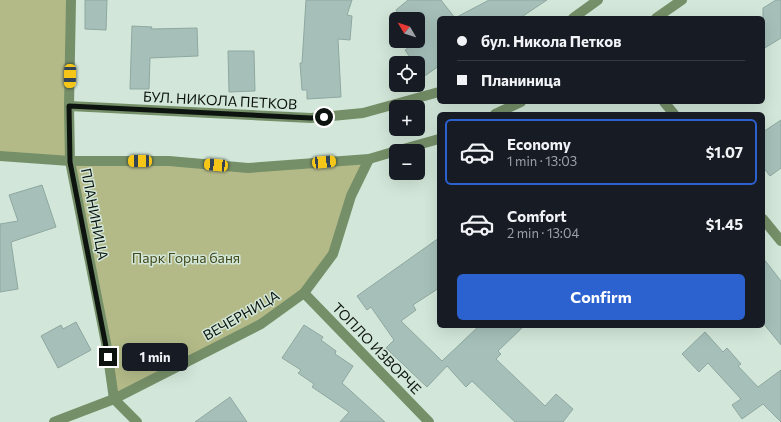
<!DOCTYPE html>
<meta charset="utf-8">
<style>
:root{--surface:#171b24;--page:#242831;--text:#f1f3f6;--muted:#9ea1a6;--line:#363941;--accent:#2c62d0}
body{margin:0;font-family:Commissioner,sans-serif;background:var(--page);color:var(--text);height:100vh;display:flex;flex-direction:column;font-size:15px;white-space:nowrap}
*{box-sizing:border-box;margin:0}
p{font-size:13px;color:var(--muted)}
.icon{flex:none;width:22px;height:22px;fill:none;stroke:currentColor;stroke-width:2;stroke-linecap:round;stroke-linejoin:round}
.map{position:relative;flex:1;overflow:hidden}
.sheet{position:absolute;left:437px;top:112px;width:328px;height:216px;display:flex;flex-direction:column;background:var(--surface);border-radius:6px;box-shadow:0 4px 16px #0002}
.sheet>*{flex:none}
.top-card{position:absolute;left:437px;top:16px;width:328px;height:88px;border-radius:6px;box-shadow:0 4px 16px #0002;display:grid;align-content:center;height:88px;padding:0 20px;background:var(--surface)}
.needle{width:26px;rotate:309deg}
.tools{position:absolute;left:389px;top:12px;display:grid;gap:8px}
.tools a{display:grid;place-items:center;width:36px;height:36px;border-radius:6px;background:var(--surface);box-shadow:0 4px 16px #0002;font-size:20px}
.end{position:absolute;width:18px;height:18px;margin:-9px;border:5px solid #0d140f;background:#fff;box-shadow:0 0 0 2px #fff}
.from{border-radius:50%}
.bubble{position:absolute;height:28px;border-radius:6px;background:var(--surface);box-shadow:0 4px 16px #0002;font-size:13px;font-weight:700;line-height:28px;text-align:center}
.car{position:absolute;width:12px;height:24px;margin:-12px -6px;border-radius:5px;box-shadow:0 0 3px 1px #0007;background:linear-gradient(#f5c518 24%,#345 0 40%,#f5c518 0 76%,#345 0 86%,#f5c518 0)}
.top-card b{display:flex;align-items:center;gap:14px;height:38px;font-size:15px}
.top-card b+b{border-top:1px solid var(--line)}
.top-card i{width:10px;height:10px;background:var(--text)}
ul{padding:7px 0 0;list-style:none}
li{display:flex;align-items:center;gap:12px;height:66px;margin:0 8px 6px;padding:0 12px;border:2px solid transparent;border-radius:6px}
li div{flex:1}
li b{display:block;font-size:15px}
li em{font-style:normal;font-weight:700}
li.on{border-color:var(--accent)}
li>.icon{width:36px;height:36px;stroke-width:1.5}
.cta{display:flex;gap:8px;margin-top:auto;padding:8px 20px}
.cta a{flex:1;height:46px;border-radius:6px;background:var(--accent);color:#fff;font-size:16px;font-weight:700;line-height:46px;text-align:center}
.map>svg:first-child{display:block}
.green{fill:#b3ba88}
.building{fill:#a6c0b9;stroke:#8ea7a1}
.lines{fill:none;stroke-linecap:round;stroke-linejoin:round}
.minor{stroke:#758f68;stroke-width:10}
.route{stroke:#0d140f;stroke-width:5}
.labels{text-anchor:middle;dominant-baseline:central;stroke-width:3;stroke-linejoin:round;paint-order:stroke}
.street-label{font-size:14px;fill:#0d140f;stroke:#d2e7d9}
.park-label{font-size:14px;fill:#43481a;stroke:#d2e7d9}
</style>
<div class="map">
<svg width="781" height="422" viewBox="0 0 781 422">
<rect width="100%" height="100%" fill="#d2e7d9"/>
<!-- green -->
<polygon class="green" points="0,0 71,0 71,161 248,168 369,159 333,254 304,293 261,324 114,399 70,162 0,156"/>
<!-- building -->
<g class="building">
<polygon points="85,0 107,0 106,30 85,29"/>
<polygon points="306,0 352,0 347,15 352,16 350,40 338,39 341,97 307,99 307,90 302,90 300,63 302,63"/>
<polygon points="408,0 441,0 455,18 489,0 547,0 520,18 439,18 439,66 423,77 418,69 418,63 414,63 405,50 415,43 414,41 418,41 418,19 400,19 396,10"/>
<polygon points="776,0 781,0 781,38 763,49 763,8"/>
<polygon points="132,26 152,27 151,29 197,28 198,56 150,58 149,89 130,89"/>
<polygon points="228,51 254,51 255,91 229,92"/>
<polygon points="781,120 781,168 770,176 763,167 763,132"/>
<polygon points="42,185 56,227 11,242 18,289 0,292 0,224 18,221 9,195"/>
<polygon points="439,238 439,288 413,305 416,310 401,321 442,361 479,326 524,326 498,351 501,354 496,359 545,406 556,394 573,409 563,422 515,422 472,381 466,387 447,366 427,387 386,348 394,340 371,307 367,310 357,296"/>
<polygon points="763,258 781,281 781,345 763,323"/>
<polygon points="76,322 91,350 58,368 41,336 61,325 63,329"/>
<polygon points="304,325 323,337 321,340 336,351 335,354 353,366 342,383 385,422 340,422 349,412 312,387 314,384 298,373 301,370 282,358"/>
<polygon points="705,332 723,352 727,348 741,364 738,366 758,387 781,370 781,422 763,404 742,419 732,405 741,399 708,363 699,372 682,354"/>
<polygon points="230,397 247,422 195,422"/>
</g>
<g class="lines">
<!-- minor -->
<g class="minor">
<polyline points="71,0 69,106 70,161 106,343 114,399 137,422"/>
<polyline points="573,18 598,0"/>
<polyline points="656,18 682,0"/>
<polyline points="664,102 674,114"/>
<polyline points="69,106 311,118 363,113 439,92"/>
<polyline points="495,114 521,102"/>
<polyline points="396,151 439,139"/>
<polyline points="0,156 70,161 169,161 248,168 369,159 396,151"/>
<polyline points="763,219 781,241"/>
<polyline points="304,293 429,422"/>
<polyline points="54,422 114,399 261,324 304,293 333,254 351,196 369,159"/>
</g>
</g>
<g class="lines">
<!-- route -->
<polyline class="route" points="108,357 70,162 69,106 311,118 324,117"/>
</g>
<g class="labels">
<!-- street labels -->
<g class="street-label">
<text transform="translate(220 100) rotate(3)">БУЛ. НИКОЛА ПЕТКОВ</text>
<text transform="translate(95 214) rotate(79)">ПЛАНИНИЦА</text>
<text transform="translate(241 315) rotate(-30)">ВЕЧЕРНИЦА</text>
<text transform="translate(377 348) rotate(46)">ТОПЛО ИЗВОРЧЕ</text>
</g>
<!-- park labels -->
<g class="park-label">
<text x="186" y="257">Парк Горна баня</text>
</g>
</g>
</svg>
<div class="tools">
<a><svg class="needle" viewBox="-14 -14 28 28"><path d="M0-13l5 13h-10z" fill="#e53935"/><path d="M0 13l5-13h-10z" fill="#9ea1a6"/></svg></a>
<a><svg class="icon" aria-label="locate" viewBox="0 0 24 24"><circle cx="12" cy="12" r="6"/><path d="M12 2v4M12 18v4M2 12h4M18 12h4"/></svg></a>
<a>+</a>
<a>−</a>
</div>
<i class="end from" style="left:324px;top:117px"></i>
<i class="end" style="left:108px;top:357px"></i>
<div class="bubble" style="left:122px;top:343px;width:66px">1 min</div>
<i class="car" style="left:70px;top:76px;rotate:181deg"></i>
<i class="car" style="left:140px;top:161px;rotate:270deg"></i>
<i class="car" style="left:324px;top:162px;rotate:85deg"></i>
<i class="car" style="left:216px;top:165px;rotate:275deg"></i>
<div class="top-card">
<b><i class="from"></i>бул. Никола Петков</b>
<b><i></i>Планиница</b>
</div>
<section class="sheet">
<ul>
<li class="on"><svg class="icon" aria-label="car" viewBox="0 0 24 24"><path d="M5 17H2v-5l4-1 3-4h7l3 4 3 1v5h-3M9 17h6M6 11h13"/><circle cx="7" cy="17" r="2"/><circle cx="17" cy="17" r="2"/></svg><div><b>Economy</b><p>1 min · 13:03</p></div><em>$1.07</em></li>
<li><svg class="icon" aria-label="car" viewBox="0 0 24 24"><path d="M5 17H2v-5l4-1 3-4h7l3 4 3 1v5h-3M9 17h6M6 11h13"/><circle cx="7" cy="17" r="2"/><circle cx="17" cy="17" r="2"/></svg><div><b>Comfort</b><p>2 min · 13:04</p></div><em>$1.45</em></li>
</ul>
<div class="cta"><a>Confirm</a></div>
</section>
</div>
